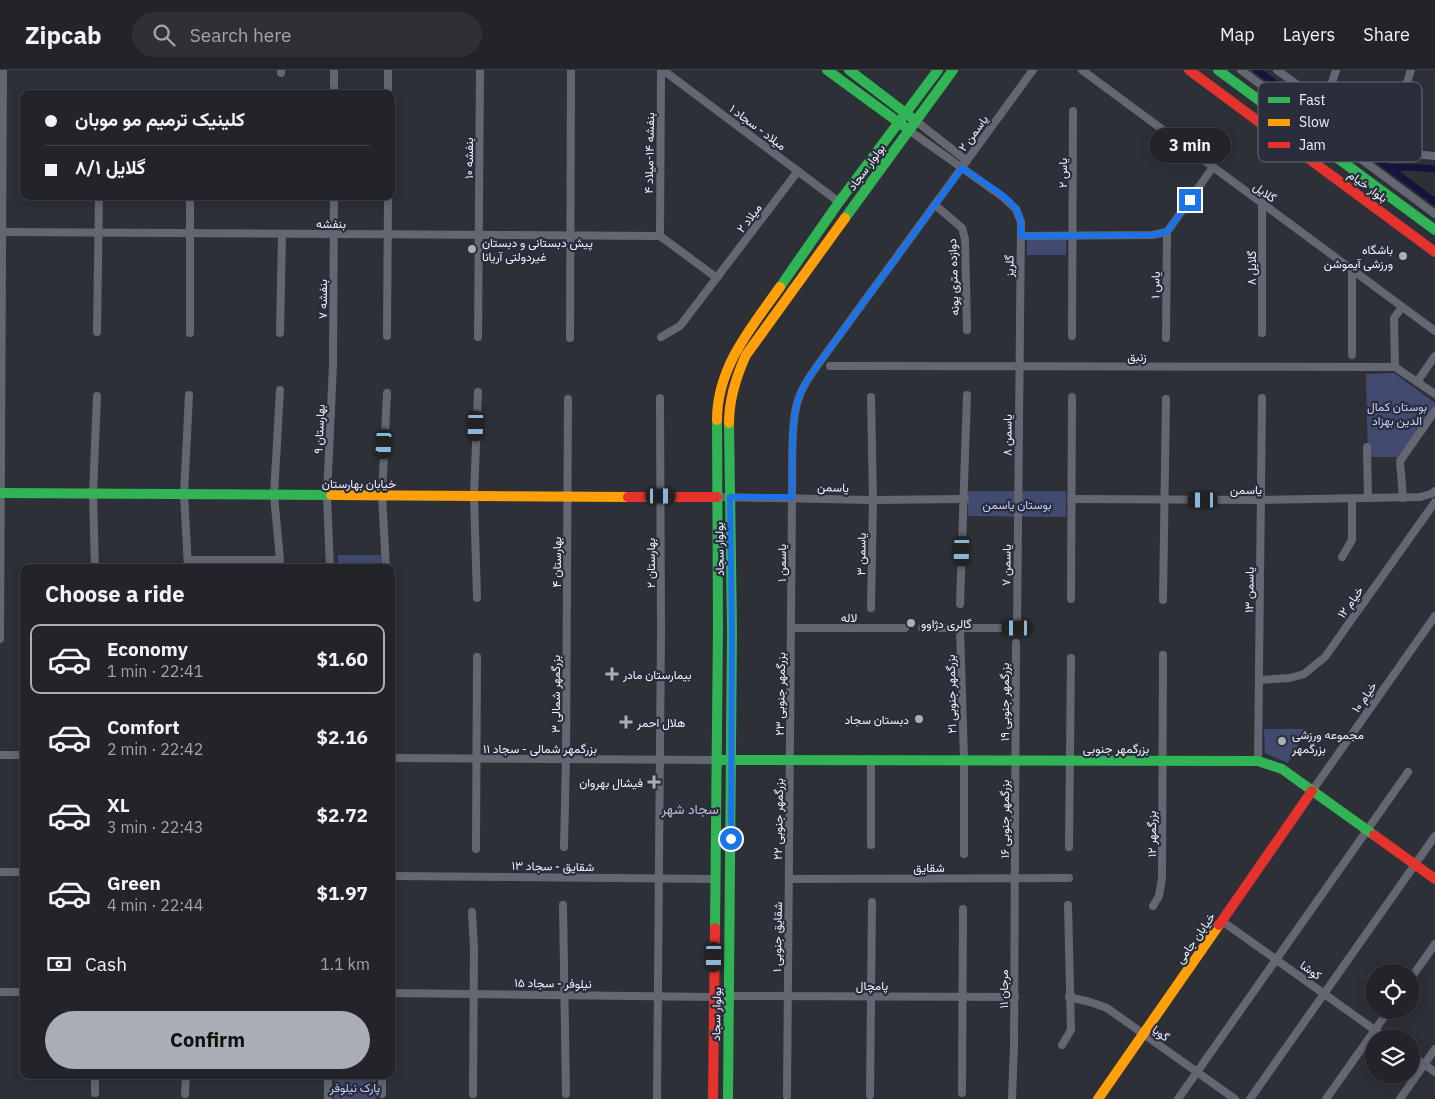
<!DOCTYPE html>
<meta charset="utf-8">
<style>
:root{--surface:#22242a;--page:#2e3036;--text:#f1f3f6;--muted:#a2a4a8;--line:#3f4147;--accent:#abadb7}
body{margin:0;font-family:"IBM Plex Sans",Vazirmatn,sans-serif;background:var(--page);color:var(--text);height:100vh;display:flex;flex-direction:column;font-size:19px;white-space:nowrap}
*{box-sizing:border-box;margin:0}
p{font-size:16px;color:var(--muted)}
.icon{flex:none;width:28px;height:28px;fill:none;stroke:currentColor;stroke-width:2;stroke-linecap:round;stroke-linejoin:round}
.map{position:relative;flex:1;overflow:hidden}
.panel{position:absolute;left:20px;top:494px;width:375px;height:515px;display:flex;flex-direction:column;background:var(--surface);border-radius:10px;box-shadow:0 2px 12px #0003,0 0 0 1px var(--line)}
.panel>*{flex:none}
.top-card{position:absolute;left:20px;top:20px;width:375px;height:110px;border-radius:10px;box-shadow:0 2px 12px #0003,0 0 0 1px var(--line);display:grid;align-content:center;height:110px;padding:0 25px;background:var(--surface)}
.tools{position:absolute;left:1365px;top:894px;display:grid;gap:10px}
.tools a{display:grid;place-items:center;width:55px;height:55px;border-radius:50%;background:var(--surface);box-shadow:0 2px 12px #0003,0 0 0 1px var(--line);font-size:25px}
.end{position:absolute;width:22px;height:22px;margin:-11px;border:6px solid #1a73e8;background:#fff;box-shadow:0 0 0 2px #fff}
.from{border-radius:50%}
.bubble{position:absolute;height:35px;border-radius:18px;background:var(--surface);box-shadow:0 2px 12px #0003,0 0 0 1px var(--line);font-size:16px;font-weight:800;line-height:35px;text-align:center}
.car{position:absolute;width:15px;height:30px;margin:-15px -8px;border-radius:6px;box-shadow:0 0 4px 1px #0007;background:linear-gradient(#222 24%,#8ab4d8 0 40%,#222 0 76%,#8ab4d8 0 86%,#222 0)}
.top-card b{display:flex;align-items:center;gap:18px;height:48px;font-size:19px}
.top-card b+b{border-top:1px solid var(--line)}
.top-card i{width:12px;height:12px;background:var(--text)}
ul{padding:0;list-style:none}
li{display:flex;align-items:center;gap:15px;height:70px;margin:0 10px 8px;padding:0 15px;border:2px solid transparent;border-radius:10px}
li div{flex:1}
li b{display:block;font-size:19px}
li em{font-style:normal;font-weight:800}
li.on{border-color:var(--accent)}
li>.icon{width:45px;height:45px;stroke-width:1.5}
h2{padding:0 25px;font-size:22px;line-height:60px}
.pay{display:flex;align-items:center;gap:12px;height:55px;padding:0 25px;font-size:19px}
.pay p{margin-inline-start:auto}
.primary-button{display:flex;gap:10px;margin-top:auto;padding:10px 25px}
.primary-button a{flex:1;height:58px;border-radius:30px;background:var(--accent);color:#111;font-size:20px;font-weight:800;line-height:58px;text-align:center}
header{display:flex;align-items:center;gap:30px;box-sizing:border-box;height:70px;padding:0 25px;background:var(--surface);border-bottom:1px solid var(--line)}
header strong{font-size:24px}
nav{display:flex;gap:28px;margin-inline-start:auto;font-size:18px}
.search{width:350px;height:45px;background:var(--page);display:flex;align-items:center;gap:12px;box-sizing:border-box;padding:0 18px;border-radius:28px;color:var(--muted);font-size:19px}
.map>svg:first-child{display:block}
.green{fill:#434a70}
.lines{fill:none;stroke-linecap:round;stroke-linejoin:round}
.canal{stroke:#121439;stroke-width:7}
.street{stroke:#646672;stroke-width:8}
.fast{stroke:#30b455;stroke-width:10}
.slow{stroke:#ff9f0a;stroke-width:10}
.jam{stroke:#e5322d;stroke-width:10}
.route{stroke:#1a73e8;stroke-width:6}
.poi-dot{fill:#abadb7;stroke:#2a2d3c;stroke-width:2}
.labels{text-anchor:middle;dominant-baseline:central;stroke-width:4.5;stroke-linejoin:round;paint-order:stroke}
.street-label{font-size:12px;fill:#eff1fb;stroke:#2a2d3c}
.poi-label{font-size:12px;fill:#eff1fb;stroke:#2a2d3c;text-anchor:start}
.park-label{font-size:12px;fill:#c5cffd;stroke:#2a2d3c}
.neighbourhood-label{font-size:14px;fill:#b8bdd0;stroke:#2a2d3c}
.key{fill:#2a2d3c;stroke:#656875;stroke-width:1}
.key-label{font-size:14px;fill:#eff1fb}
</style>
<header>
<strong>Zipcab</strong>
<div class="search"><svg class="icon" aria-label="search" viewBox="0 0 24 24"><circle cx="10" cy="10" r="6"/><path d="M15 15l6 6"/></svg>Search here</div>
<nav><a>Map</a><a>Layers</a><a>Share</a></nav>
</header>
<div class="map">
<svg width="1435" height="1029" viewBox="0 0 1435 1029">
<rect width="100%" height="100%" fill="#2e3038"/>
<!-- green -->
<g class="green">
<rect x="1027" y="166" width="39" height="19"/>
<polygon points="1394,303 1435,333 1435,343 1401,387 1368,387 1366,304"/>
<polygon points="968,421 1066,421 1066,447 968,446"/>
<rect x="338" y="485" width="43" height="12"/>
<polygon points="1264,659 1307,659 1288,693 1265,683"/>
<polygon points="335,1005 376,1005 376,1029 334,1029"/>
</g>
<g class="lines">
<!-- canal -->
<g class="canal">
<polyline points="1257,0 1435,132"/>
<polyline points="1389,98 1409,97 1435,99"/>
</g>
<!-- street -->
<g class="street">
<polyline points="663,0 839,132"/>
<polyline points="1082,0 1435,261"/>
<polyline points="1241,0 1435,144"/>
<polyline points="1277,0 1325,35 1393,57"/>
<polyline points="1411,0 1389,69 1393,82 1435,86"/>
<polyline points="281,3 281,0"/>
<polyline points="334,24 334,0"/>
<polyline points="388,24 388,0"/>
<polyline points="1325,35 1336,0"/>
<polyline points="916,51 967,91"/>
<polyline points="910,61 1003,127 1016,139 1021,152 1017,558 922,558"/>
<polyline points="1262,133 1262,263"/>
<polyline points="935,135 962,158 965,169 967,260"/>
<polyline points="2,162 660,166"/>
<polyline points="1167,162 1213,97"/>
<polyline points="660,166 661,0"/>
<polyline points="660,166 717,208"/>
<polyline points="1021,166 1152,165 1167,162"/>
<polyline points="97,262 99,126"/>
<polyline points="190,263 190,126"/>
<polyline points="280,263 282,164"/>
<polyline points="387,266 388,126"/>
<polyline points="1072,266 1073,41"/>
<polyline points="478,267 480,0"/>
<polyline points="661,267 680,256 798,101"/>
<polyline points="570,268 571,0"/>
<polyline points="1166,268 1167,162"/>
<polyline points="1352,285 1352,199"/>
<polyline points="830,296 1395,297 1435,324"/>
<polyline points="1395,297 1394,248 1402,237"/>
<polyline points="1417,312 1435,286"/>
<polyline points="871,327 873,430 871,538"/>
<polyline points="1367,377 1368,428"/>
<polyline points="717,427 873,430 965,429"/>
<polyline points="1403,428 1400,391 1435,341"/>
<polyline points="1071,429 1261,430 1420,427 1431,424 1435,421"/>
<polyline points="1342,487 1352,470 1352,429"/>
<polyline points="188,490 280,490 274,425 280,320"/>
<polyline points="95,498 93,424 97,326"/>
<polyline points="188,498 184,424 189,325"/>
<polyline points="330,498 327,425 333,295 334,126"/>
<polyline points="386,498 382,425 387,323"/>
<polyline points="477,528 474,426 478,322"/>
<polyline points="1071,529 1072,327"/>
<polyline points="1163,530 1166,329"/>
<polyline points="960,534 967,325"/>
<polyline points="792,558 905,558"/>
<polyline points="960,558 964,690 964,784"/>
<polyline points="0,569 3,0"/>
<polyline points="1259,610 1290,608 1304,604 1325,587 1435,432"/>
<polyline points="0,685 24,685"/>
<polyline points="391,688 717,690"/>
<polyline points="1258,691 1262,328"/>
<polyline points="1312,721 1435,546"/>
<polyline points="871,775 871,689"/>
<polyline points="564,777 566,689 568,329"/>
<polyline points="1069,777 1071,588"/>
<polyline points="476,779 477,587"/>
<polyline points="0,802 24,802"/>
<polyline points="391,806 715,809"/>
<polyline points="789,809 1069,808"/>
<polyline points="563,835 566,1024"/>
<polyline points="1153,836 1159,826 1162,808 1163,585"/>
<polyline points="472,842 474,879 473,1024"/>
<polyline points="1222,851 1386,968"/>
<polyline points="1411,908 1435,874"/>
<polyline points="0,922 24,922"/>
<polyline points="391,923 714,927"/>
<polyline points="729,926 1015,927"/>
<polyline points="1069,927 1090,932 1107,938 1235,1029"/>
<polyline points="1062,975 1071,960 1068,835"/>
<polyline points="1411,985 1435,1002"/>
<polyline points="95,1023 95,1005"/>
<polyline points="962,1023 963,839"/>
<polyline points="185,1024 186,1005"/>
<polyline points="382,1024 382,1005"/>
<polyline points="870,1025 872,832"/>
<path d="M787,1026L792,427C793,400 790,354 798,330C802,317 809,307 817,296L1033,0"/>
<polyline points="328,1029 328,1005"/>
<polyline points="657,1029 661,560 660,328"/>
<polyline points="1012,1029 1014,975 1016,573"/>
<polyline points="1178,1029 1408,702"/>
<polyline points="1250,1029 1435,766"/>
<polyline points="1326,1029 1389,940"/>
<polyline points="1400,1029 1435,979"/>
</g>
<!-- fast -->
<g class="fast">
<polyline points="827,0 905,57"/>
<polyline points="849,0 912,48"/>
<polyline points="1218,0 1435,160"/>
<polyline points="845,148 953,0"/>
<polyline points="780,217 839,132 938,0"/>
<polyline points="0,423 331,425"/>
<polyline points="717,690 1258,691 1282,699 1374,765"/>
<polyline points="715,858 718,555 717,350"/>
<polyline points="728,1029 732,560 729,353"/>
</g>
<!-- slow -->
<g class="slow">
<path d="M717,350C717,297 751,258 780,217"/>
<path d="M729,353C729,329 736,307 746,285L845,148"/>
<polyline points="331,425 628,427"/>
<polyline points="1098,1029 1219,855"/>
</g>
<!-- jam -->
<g class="jam">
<polyline points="1189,0 1435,182"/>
<polyline points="628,427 717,427"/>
<polyline points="1374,765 1435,809"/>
<polyline points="1219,855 1312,721"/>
<polyline points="713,1029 715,858"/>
</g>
</g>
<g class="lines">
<!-- route -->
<path class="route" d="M731,769L732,560L730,427H792C793,400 790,354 798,330C802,317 809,307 817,296L962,98C976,108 1007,125 1016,139C1022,147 1021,157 1021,166L1152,165L1167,162L1190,130"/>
</g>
<!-- markers -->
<g class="poi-dot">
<circle cx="472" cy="179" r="5"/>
<circle cx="1403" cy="186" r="5"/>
<circle cx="911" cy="553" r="5"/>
<path d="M609.5 596.5h5v5h5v5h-5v5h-5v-5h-5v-5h5z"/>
<circle cx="919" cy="649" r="5"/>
<path d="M623.5 644.5h5v5h5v5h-5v5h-5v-5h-5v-5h5z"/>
<circle cx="1282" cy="671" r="5"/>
<path d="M651.5 704.5h5v5h5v5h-5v5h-5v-5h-5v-5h5z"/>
</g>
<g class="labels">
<!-- street labels -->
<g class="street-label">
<text transform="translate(758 57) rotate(37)">میلاد - سجاد ۱</text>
<text transform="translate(973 63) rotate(-54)">یاسمن ۲</text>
<text transform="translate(649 83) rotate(-89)">بنفشه ۱۴-میلاد ۴</text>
<text transform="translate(468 88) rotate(-90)">بنفشه ۱۰</text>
<text transform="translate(866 97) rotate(-54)">بولوار سجاد</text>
<text transform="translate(1062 103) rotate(-90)">یاس ۲</text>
<text transform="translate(1368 116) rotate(36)">بلوار خیام</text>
<text transform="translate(1265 122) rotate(36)">گلایل</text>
<text transform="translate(749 148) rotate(-53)">میلاد ۲</text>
<text x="331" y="153">بنفشه</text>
<text transform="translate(1009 196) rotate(-89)">گلریز</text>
<text transform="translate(1251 198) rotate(-90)">گلایل ۸</text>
<text transform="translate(953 207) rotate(-92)">دوازده متری پونه</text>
<text transform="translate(1155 215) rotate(-89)">یاس ۱</text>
<text transform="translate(322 229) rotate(-90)">بنفشه ۷</text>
<text x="1137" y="286">زنبق</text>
<text transform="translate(319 359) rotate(-87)">بهارستان ۹</text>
<text transform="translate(1007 365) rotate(-89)">یاسمن ۸</text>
<text x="359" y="413">خیابان بهارستان</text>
<text transform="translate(833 417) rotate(2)">یاسمن</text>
<text x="1246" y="419">یاسمن</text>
<text transform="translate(719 479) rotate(-91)">بولوار سجاد</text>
<text transform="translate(861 484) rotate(-89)">یاسمن ۳</text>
<text transform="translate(556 492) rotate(-90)">بهارستان ۴</text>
<text transform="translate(650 493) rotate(-90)">بهارستان ۲</text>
<text transform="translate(781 493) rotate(-90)">یاسمن ۱</text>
<text transform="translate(1006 495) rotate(-89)">یاسمن ۷</text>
<text transform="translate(1249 520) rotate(-89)">یاسمن ۱۳</text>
<text transform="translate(1350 532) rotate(-55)">خیام ۱۲</text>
<text x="849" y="547">لاله</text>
<text transform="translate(555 624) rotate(-90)">بزرگمهر شمالی ۳</text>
<text transform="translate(780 624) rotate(-89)">بزرگمهر جنوبی ۲۳</text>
<text transform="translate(951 624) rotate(-91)">بزرگمهر جنوبی ۲۱</text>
<text transform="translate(1364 627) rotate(-55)">خیام ۱۰</text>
<text transform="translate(1004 632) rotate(-90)">بزرگمهر جنوبی ۱۹</text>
<text x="540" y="678">بزرگمهر شمالی - سجاد ۱۱</text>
<text x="1116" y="678">بزرگمهر جنوبی</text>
<text transform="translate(778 749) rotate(-89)">بزرگمهر جنوبی ۲۲</text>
<text transform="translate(1004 749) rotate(-90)">بزرگمهر جنوبی ۱۶</text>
<text transform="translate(1151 764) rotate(-90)">بزرگمهر ۱۲</text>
<text transform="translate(553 796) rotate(1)">شقایق - سجاد ۱۳</text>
<text x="929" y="797">شقایق</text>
<text transform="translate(777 867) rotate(-89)">شقایق جنوبی ۱</text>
<text transform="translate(1195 868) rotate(-55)">خیابان جامی</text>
<text transform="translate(1311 900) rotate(35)">کوشا</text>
<text transform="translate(553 913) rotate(1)">نیلوفر - سجاد ۱۵</text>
<text x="872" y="915">پامچال</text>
<text transform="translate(1003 919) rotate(-90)">مرجان ۱۱</text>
<text transform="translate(716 944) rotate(-89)">بولوار سجاد</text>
<text transform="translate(1161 963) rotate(36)">گویا</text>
</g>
<!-- poi labels -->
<g class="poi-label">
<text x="482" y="172">پیش دبستانی و دبستان<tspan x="482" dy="14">غیردولتی آریانا</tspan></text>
<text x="1393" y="179" text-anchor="end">باشگاه<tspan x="1393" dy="14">ورزشی آیموشن</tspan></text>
<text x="921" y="553">گالری دژاوو</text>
<text x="623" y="604">بیمارستان مادر</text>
<text x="909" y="649" text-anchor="end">دبستان سجاد</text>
<text x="637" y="652">هلال احمر</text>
<text x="1292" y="664">مجموعه ورزشی<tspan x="1292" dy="14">بزرگمهر</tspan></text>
<text x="643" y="712" text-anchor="end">فیشال بهروان</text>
</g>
<!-- park labels -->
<g class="park-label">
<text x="1397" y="336">بوستان کمال<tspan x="1397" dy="14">الدین بهزاد</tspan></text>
<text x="1017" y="434">بوستان یاسمن</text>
<text x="355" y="1017">پارک نیلوفر</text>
</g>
<!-- neighbourhood labels -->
<g class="neighbourhood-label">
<text x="690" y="739">سجاد شهر</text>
</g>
</g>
<!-- legend -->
<rect x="1258" y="12" width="164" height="80" rx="8" class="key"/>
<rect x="1268" y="27" width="22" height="6" fill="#30b455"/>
<rect x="1268" y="49" width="22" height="7" fill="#ff9f0a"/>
<rect x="1268" y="72" width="22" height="6" fill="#e5322d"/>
<g class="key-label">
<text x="1299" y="35">Fast</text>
<text x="1299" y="57">Slow</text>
<text x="1299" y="80">Jam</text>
</g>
</svg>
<div class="tools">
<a><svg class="icon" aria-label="locate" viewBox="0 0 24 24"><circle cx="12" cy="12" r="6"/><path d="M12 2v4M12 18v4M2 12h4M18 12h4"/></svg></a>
<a><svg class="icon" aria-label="layers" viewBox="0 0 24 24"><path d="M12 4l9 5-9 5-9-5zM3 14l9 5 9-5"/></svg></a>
</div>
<i class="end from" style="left:731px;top:769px"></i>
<i class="end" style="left:1190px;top:130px"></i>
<div class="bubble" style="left:1149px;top:58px;width:82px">3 min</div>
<i class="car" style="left:476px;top:356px;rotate:182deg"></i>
<i class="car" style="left:384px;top:374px;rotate:183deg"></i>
<i class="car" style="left:661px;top:426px;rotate:90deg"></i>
<i class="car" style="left:1203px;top:430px;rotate:270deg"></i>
<i class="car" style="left:962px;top:481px;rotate:182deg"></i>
<i class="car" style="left:1017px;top:558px;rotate:270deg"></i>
<i class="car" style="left:714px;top:887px;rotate:181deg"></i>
<div class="top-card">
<b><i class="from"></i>کلینیک ترمیم مو موبان</b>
<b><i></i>گلایل ۸/۱</b>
</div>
<section class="panel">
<h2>Choose a ride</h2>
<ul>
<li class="on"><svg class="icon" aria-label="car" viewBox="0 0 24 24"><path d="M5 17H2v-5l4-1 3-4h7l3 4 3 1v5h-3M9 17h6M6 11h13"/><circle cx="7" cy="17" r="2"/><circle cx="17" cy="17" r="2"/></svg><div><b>Economy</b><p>1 min · 22:41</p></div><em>$1.60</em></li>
<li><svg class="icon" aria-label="car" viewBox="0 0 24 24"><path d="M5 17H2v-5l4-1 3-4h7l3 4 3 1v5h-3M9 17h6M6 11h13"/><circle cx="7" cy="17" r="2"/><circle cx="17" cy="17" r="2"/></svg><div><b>Comfort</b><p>2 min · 22:42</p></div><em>$2.16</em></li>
<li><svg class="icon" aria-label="car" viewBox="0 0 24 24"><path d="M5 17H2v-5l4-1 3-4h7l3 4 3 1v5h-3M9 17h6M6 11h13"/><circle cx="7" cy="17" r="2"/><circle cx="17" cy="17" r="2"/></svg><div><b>XL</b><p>3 min · 22:43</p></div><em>$2.72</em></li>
<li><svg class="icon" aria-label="car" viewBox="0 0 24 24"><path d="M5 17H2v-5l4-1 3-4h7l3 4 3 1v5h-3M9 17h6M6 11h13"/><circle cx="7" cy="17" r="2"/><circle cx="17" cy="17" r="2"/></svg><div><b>Green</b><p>4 min · 22:44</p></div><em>$1.97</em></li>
</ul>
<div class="pay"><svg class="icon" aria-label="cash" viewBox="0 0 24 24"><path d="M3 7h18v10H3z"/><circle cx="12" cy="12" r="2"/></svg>Cash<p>1.1 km</p></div>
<div class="primary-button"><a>Confirm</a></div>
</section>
</div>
